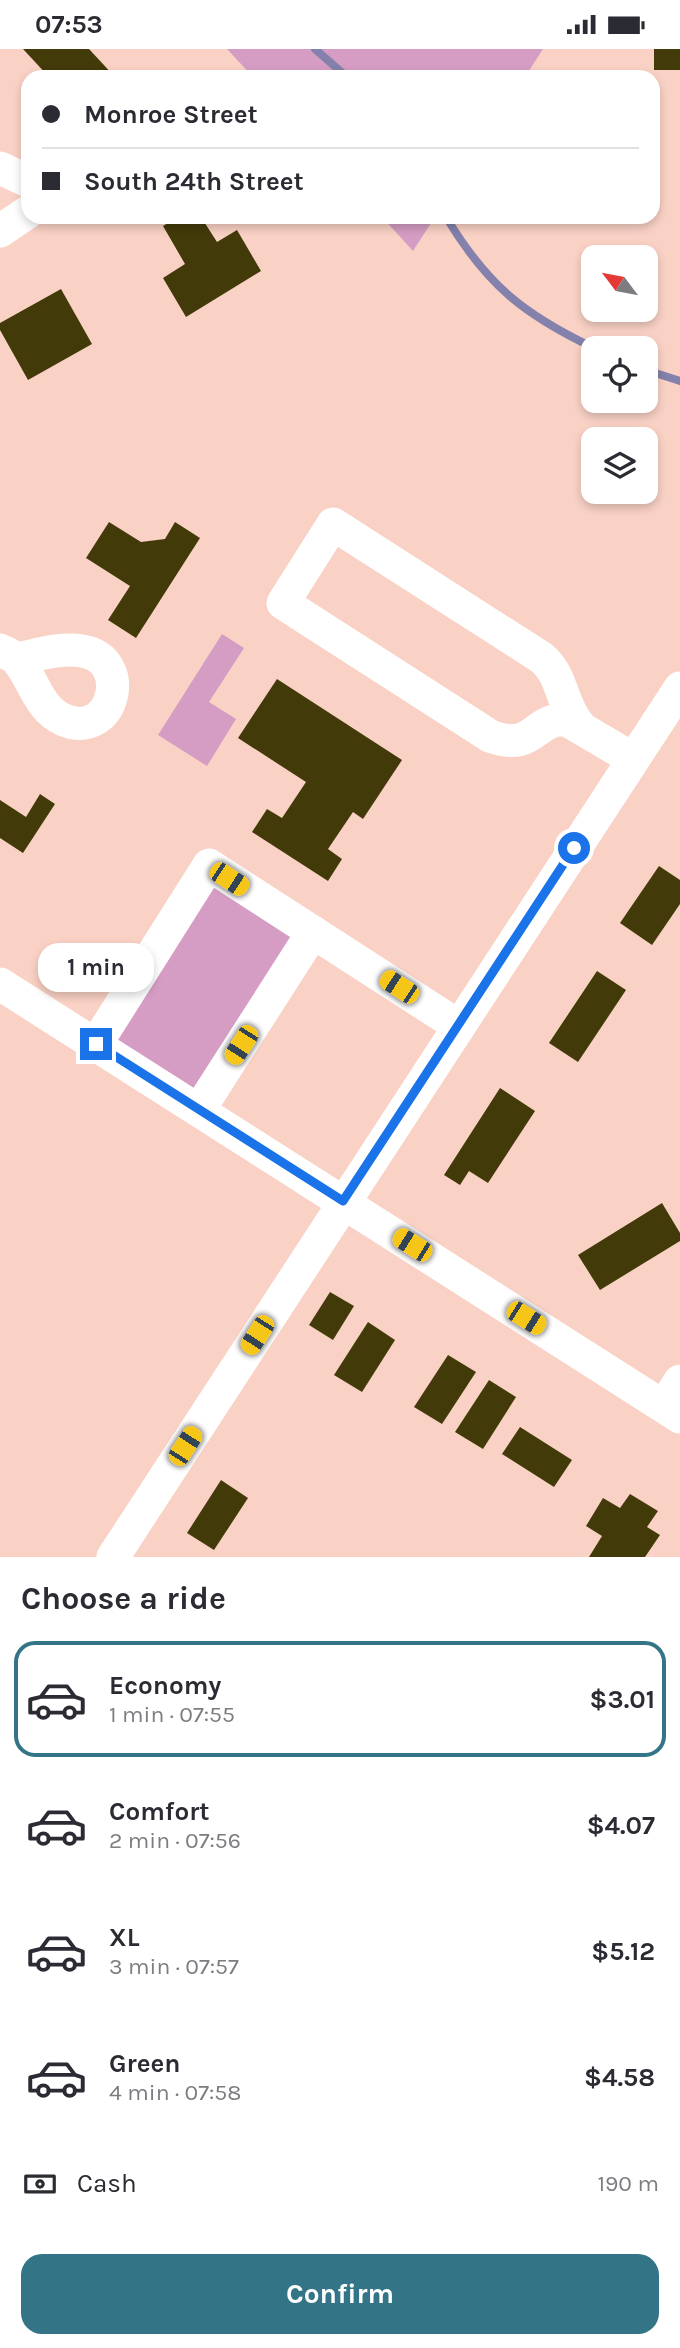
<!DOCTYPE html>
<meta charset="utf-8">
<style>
:root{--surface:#fff;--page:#f7f7f7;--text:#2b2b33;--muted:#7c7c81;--line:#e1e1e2;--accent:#337587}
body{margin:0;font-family:Karla,sans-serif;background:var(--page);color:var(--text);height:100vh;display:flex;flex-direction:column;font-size:26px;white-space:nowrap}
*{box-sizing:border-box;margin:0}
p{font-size:23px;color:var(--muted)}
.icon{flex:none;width:38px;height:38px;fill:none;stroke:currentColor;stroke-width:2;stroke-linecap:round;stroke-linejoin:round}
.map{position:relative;height:1508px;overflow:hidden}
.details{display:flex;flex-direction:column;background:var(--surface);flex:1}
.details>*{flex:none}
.hud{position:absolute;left:21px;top:21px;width:639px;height:154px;border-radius:21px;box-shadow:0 4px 10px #0003;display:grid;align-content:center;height:154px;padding:0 21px;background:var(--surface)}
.needle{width:46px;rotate:302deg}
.fabs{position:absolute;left:581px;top:196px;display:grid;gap:14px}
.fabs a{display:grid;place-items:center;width:77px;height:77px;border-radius:14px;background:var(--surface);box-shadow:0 4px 10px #0003;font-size:35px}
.end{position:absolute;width:32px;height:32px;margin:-16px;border:9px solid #1a73e8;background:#fff;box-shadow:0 0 0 4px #fff}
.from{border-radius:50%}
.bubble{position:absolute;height:49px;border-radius:21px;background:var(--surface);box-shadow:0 4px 10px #0003;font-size:23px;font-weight:700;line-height:49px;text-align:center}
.car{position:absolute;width:21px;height:42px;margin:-21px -10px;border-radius:9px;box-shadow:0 0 5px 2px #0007;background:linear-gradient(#f5c518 24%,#345 0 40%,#f5c518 0 76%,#345 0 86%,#f5c518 0)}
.hud b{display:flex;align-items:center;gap:24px;height:66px;font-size:26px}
.hud b+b{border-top:2px solid var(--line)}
.hud i{width:18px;height:18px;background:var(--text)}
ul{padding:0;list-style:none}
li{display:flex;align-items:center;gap:21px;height:116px;margin:0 14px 10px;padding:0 7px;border:4px solid transparent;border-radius:21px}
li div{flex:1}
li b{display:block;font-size:26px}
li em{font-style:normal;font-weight:700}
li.active{border-color:var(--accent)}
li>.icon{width:63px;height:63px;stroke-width:1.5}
h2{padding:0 21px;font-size:32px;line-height:84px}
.pay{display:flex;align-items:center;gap:18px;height:77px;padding:0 21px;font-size:26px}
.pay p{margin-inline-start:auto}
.button{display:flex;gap:14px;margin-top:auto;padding:14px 21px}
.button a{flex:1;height:80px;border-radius:21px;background:var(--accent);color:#fff;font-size:28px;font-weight:700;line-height:80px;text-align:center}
.status{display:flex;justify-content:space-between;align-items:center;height:49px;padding:0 35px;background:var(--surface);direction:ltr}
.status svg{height:19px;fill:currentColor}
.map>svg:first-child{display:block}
.green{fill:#d59dc3}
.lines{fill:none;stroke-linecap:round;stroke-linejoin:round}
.stream{stroke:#8482ac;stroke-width:8}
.building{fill:#433a0a}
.minor{stroke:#fff;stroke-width:33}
.route{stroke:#1a73e8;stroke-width:9}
</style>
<div class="status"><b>07:53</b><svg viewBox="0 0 49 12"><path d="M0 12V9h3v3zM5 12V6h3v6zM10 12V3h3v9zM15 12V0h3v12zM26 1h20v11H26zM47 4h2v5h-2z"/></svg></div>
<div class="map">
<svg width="680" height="1508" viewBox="0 0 680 1508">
<rect width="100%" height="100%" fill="#fad2c5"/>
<!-- green -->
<g class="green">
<polygon points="227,0 543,0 525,28 253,28"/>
<polygon points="382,168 435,168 413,202"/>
<polygon points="222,585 244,599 209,653 236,670 207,717 158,686"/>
<polygon points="209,816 313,883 199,1061 96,995"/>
</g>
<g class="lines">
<!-- stream -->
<g class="stream">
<polyline points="315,0 347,28"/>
<path d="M446,168C487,236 523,265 594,299"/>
<polyline points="646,321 680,332"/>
</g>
</g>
<!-- building -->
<g class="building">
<polygon points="23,0 89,0 115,28 49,28"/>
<rect x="654" y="0" width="26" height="21"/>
<polygon points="178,168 201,168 217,193 237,181 261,222 186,268 163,229 185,215 163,177"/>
<polygon points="61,240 92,295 28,331 0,281 0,274"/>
<polygon points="109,473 141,493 165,490 175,473 200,489 136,589 108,571 130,537 86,509"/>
<polygon points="277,630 402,711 363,770 353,763 328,800 342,810 328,832 252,783 267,760 282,769 306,733 238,689"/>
<polygon points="40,745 55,755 23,804 0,789 0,751 26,768"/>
<polygon points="659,817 680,831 680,855 652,896 620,874"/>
<polygon points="597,922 626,941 578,1013 549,994"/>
<polygon points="500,1039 535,1062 488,1134 469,1122 460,1136 444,1126"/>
<polygon points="662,1154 680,1184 680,1192 600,1241 578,1206"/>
<polygon points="330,1243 354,1257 333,1291 309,1276"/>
<polygon points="368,1273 395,1291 362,1343 334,1326"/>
<polygon points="448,1306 476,1323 442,1375 414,1358"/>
<polygon points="489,1331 516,1348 483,1400 455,1383"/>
<polygon points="520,1378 572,1411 554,1438 502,1405"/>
<polygon points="221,1431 248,1449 214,1501 187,1484"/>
<polygon points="630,1445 658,1462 647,1478 660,1486 645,1508 589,1508 602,1487 586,1477 603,1449 620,1459"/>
</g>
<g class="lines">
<!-- minor -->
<g class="minor">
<polyline points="0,119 28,132"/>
<polyline points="0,182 28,163"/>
<path d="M0,601C6,604 14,607 18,612C34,631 38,660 64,671C114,692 134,610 82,602C61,598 37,606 17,610"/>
<path d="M579,676C560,654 564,628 542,609L333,475L283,554L490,687C536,704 533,668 567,671L633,710"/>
<polyline points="0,935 680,1368"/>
<polyline points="96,995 209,816 457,976"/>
<polyline points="199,1061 313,883"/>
<polyline points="664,1357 680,1332"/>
<polyline points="113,1508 680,639"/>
</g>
</g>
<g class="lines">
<!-- route -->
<polyline class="route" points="96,995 343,1152 574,799"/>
</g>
</svg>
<div class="fabs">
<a><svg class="needle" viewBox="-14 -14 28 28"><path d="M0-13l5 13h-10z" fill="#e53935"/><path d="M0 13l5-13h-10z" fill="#7c7c81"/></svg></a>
<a><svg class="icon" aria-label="locate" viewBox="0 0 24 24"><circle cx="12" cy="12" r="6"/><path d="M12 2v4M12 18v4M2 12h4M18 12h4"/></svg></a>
<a><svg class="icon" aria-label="layers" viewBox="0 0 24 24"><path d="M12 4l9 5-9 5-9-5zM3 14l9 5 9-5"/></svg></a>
</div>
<i class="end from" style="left:574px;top:799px"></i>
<i class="end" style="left:96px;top:995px"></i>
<div class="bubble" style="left:38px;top:894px;width:116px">1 min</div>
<i class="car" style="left:229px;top:830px;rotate:123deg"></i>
<i class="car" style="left:399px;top:938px;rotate:303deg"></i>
<i class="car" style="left:241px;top:996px;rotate:213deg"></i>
<i class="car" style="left:412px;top:1196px;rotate:302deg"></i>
<i class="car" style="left:526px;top:1269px;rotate:122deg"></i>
<i class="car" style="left:257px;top:1286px;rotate:213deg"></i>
<i class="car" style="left:185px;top:1397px;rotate:33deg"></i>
<div class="hud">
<b><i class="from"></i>Monroe Street</b>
<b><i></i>South 24th Street</b>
</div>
</div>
<section class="details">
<h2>Choose a ride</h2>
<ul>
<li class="active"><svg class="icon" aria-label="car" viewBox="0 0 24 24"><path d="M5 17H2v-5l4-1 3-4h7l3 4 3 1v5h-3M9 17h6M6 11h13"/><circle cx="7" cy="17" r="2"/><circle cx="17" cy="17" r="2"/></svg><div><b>Economy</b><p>1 min · 07:55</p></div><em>$3.01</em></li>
<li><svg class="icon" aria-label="car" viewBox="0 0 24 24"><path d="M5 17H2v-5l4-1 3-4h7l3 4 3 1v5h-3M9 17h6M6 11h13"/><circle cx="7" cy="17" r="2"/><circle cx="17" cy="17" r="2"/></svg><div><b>Comfort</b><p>2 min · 07:56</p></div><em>$4.07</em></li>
<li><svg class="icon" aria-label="car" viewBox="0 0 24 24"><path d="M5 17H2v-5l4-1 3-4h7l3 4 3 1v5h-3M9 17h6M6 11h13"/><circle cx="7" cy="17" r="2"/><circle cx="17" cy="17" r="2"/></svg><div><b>XL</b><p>3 min · 07:57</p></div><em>$5.12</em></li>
<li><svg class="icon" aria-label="car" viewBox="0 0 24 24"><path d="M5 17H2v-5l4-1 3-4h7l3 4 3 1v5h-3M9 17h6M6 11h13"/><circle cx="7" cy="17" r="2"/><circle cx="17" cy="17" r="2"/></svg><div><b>Green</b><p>4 min · 07:58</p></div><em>$4.58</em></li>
</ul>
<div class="pay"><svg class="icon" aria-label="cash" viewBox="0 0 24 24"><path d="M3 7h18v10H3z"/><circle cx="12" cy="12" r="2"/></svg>Cash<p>190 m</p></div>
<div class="button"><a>Confirm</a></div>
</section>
